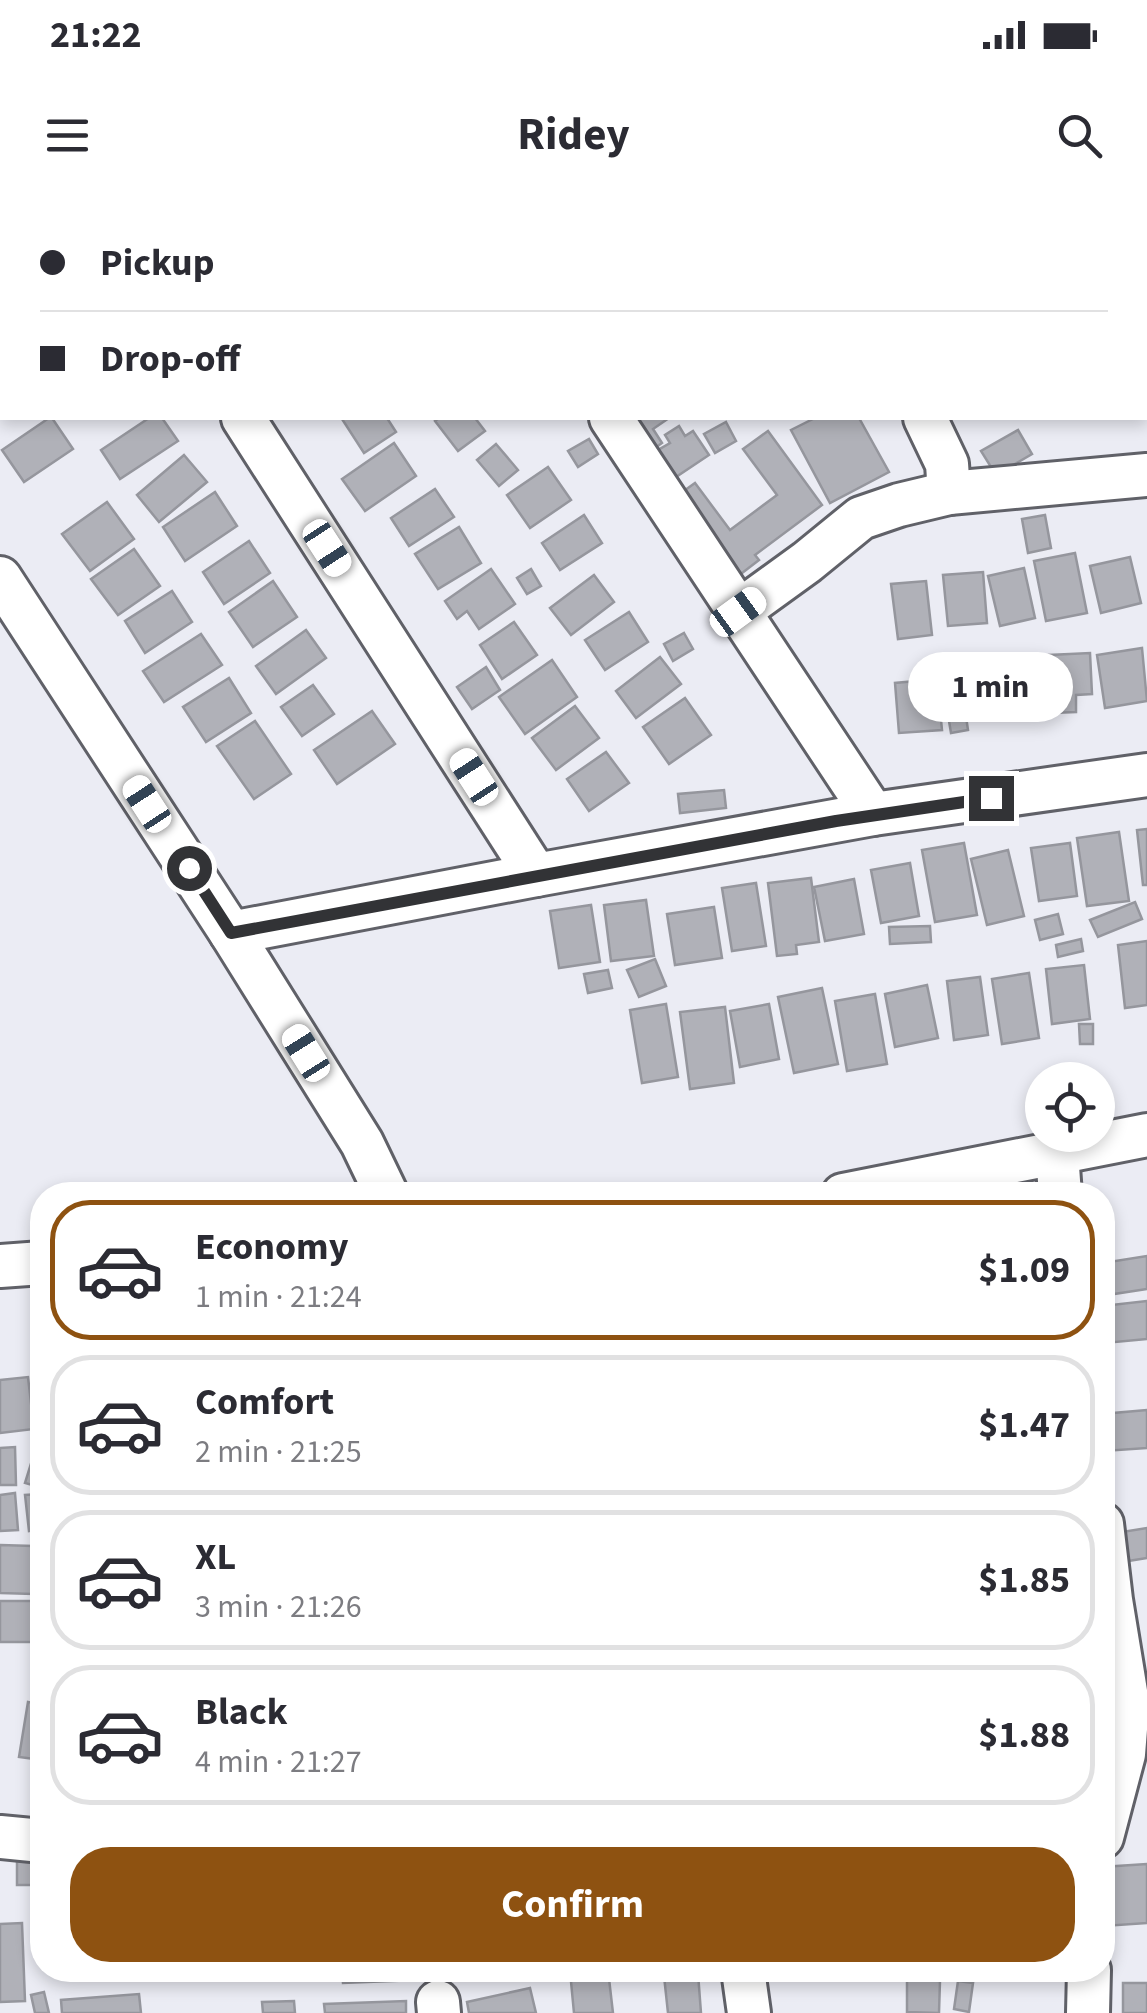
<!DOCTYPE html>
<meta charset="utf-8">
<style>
:root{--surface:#fff;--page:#f7f7f7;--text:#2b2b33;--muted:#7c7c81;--line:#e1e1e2;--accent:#8e5211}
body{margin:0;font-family:"Source Sans 3",sans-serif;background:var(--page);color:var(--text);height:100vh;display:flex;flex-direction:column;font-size:38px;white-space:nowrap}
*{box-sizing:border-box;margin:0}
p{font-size:32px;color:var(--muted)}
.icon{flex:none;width:55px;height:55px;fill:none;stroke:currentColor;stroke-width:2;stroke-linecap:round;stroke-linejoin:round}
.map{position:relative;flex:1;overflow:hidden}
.panel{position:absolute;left:30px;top:982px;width:1085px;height:800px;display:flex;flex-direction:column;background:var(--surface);border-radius:40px;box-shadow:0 5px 15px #0003}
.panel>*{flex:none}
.top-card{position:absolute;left:0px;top:0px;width:1148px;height:220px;box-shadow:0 5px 15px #0003;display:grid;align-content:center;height:220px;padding:0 40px;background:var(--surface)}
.buttons{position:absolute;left:1025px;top:862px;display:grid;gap:20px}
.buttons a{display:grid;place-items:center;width:90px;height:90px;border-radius:50%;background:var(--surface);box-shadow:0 5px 15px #0003;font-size:50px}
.end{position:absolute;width:45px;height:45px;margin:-22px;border:12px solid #323336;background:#fff;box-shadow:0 0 0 5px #fff}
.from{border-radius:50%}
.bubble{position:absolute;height:70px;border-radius:35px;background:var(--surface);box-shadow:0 5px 15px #0003;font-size:32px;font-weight:700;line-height:70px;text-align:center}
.car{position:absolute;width:30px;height:60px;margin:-30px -15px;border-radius:12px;box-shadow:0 0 8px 2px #0007;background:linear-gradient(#fff 24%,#345 0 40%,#fff 0 76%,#345 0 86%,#fff 0)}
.top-card b{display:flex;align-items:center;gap:35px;height:95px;font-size:38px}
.top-card b+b{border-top:2px solid var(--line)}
.top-card i{width:25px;height:25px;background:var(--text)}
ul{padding:18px 0 0;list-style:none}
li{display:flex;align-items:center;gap:30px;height:140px;margin:0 20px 15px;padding:0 20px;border:5px solid var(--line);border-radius:40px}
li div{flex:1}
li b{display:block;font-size:38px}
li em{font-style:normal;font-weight:700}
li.active{border-color:var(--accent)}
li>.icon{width:90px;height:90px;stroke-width:1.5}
.cta{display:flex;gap:20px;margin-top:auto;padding:20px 40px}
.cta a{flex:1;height:115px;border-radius:40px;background:var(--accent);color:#fff;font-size:40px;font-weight:700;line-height:115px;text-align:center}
.status{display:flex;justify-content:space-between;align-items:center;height:70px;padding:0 50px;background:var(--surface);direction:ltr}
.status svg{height:28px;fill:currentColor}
header{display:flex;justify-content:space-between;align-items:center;height:130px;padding:0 40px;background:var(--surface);font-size:45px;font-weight:700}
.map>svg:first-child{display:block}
.building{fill:#b0b1b8;stroke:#95969d;stroke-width:2.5}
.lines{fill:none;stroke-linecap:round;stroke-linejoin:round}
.minor-casing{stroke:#606168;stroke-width:48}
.minor{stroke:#fff;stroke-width:42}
.route{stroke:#323336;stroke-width:12}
</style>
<div class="status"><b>21:22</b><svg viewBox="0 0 49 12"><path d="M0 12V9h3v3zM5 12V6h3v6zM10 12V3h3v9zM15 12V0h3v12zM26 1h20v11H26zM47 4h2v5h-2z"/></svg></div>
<header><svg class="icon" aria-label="menu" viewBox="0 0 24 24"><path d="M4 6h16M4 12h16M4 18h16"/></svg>Ridey<svg class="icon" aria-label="search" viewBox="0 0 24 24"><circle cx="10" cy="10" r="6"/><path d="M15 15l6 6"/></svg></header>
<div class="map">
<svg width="1147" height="1813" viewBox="0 0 1147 1813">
<rect width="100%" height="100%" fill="#ebecf4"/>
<!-- building -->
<g class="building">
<polygon points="49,218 52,218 73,249 24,282 2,250"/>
<polygon points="149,218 162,218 178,241 120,279 101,250"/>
<polygon points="344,218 387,218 396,232 364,253 342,219"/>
<polygon points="439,218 475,218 485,231 458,251 435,221"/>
<polygon points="623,218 669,218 653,229 662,243 648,253"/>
<polygon points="815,218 859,218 889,272 830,303 791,230"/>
<polygon points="726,222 736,241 715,253 704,234"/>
<polygon points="679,226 685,236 693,231 709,255 676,277 658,250 670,243 665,235"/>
<polygon points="1018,230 1032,254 996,275 981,251"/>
<polygon points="768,231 822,305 755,355 759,360 733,380 674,298 695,283 730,330 777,295 743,249"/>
<polygon points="589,239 598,254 578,267 568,251"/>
<polygon points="394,243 416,276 365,311 342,279"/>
<polygon points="496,244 518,270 499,286 477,260"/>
<polygon points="184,255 207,282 159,322 137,295"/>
<polygon points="548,267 571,300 530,328 507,295"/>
<polygon points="435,289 454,317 409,346 391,318"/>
<polygon points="215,292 237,326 185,361 163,327"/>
<polygon points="107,302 134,339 90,371 62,334"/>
<polygon points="584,315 602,343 560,370 542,343"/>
<polygon points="1045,315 1051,348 1028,353 1022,319"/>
<polygon points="459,327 481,363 438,389 415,354"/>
<polygon points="249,341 270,373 224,404 203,372"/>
<polygon points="134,349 160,386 118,415 91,379"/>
<polygon points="1075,353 1087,413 1046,421 1034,361"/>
<polygon points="1130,357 1141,403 1101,413 1090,366"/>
<polygon points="1024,368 1035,418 1000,426 988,376"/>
<polygon points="491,369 515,404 479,429 467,411 457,419 445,401"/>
<polygon points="531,369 541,386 527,394 517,378"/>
<polygon points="983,372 987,423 948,426 943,375"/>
<polygon points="594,375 614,402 571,435 550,408"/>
<polygon points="273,381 297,417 253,447 229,412"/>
<polygon points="926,381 932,435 898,439 891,384"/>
<polygon points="172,391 192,422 145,453 125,421"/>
<polygon points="629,412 648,442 605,470 585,440"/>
<polygon points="514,422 537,455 502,479 480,445"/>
<polygon points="306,430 326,458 276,494 256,466"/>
<polygon points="684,433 693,449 673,461 664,444"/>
<polygon points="201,434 222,465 164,502 143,471"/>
<polygon points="1142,448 1147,501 1105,508 1097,455"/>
<polygon points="1090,453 1092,494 1076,495 1076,512 1052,513 1049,455"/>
<polygon points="660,457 681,484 636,518 616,491"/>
<polygon points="552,460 577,497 525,534 499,497"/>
<polygon points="985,460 992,507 965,510 968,530 951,533 940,467"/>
<polygon points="1037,464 1042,506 1005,510 1000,469"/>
<polygon points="486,467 500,490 472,509 457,487"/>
<polygon points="229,478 251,513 206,542 183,507"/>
<polygon points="937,479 942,530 899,533 895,483"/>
<polygon points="313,485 334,514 302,536 281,507"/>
<polygon points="685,498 711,535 669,564 643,527"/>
<polygon points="575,506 599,538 556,570 532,538"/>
<polygon points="372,511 395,544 337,584 314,550"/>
<polygon points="255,521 291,574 254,599 217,546"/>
<polygon points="606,552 629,583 589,611 567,579"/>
<polygon points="724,590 726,608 680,613 678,594"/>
<polygon points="1147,629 1147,685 1143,685 1137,630"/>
<polygon points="1119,632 1129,701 1087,706 1077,638"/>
<polygon points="964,643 977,715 935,722 922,650"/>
<polygon points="1070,643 1077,696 1039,701 1031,648"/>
<polygon points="1008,650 1024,716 987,725 971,659"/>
<polygon points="910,663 919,716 881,723 871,670"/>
<polygon points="811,678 819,742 796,745 797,754 777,756 768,683"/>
<polygon points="854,679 864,734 825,741 814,687"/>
<polygon points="756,683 766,746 732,751 722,688"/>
<polygon points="646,700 654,756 611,761 604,705"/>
<polygon points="1135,702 1142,719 1098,737 1090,720"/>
<polygon points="591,705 600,762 559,768 550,711"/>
<polygon points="714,707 722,758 675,765 667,714"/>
<polygon points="1058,714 1063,734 1040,740 1035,720"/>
<polygon points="930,726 931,742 890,744 889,727"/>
<polygon points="1081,739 1083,751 1058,757 1056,745"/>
<polygon points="1147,741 1147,805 1125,808 1118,745"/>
<polygon points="655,759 666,786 639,797 627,770"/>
<polygon points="1084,765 1090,819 1052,824 1046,769"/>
<polygon points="608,770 612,788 588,793 584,774"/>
<polygon points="1029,773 1039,838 1002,844 992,779"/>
<polygon points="980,777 988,835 954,840 947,781"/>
<polygon points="927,785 938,838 895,847 885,794"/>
<polygon points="822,788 838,864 794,873 778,797"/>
<polygon points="875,794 887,864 847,871 835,801"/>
<polygon points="666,804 678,877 642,883 630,810"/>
<polygon points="769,804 779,859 740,867 730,811"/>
<polygon points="725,807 734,883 690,889 680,812"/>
<polygon points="1079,824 1093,824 1093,844 1080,844"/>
<polygon points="1147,1056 1147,1089 1114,1094 1109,1062"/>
<polygon points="1147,1101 1147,1139 1105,1143 1102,1106"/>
<polygon points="28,1177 34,1229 0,1233 0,1180"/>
<polygon points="1147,1210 1147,1248 1104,1251 1102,1214"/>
<polygon points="15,1247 16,1285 0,1285 0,1248"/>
<polygon points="34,1254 42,1257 42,1276 39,1287 25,1283"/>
<polygon points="15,1293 18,1330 0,1331 0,1295"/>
<polygon points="40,1294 42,1329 29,1331 25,1295"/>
<polygon points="1147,1328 1147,1358 1122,1362 1116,1333"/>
<polygon points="0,1345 33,1346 33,1394 0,1393"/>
<polygon points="0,1401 36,1401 37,1442 0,1442"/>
<polygon points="28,1502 42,1504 42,1560 19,1557"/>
<rect x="17" y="1648" width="25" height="37"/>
<polygon points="1147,1664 1147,1723 1104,1726 1102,1667"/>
<polygon points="22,1723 25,1801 0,1802 0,1724"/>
<polygon points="64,1770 129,1770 129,1776 64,1777"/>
<polygon points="342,1770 417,1770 417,1780 343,1783"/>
<polygon points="452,1770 553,1770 552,1780"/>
<polygon points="608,1770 613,1813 574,1813 570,1771"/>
<polygon points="698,1773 701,1813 668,1813 664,1776"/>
<polygon points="907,1779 940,1781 939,1813 907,1812"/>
<polygon points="958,1781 973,1783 969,1812 954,1809"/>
<rect x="1123" y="1783" width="24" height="30"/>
<polygon points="530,1788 536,1813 469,1813 467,1802"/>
<polygon points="44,1792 49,1813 35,1813 31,1795"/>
<polygon points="139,1794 141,1813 62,1813 61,1800"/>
<polygon points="294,1801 295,1813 263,1813 262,1802"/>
<polygon points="406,1801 406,1813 325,1813 324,1804"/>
</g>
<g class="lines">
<!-- minor casing -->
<g class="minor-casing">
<g id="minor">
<polyline points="103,0 105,2"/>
<polyline points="774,0 774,2"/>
<polyline points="477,2 481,0"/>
<polyline points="243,218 536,675"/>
<polyline points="611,218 873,614"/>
<polyline points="925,218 947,264 949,293"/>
<polyline points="0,378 231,733 362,943 387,995"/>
<polyline points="738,412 807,362 861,318 899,305 949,293 1147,275"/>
<polyline points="231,733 536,675 873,614 1147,575"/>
<polyline points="1057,953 1060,995"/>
<polyline points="843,995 1147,935"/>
<polyline points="0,1066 42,1063"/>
<polyline points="1102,1324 1111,1400 1128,1504 1124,1554 1102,1637"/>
<polyline points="0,1637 42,1641"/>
<polyline points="743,1770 749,1813"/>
<polyline points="438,1802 439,1813"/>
<polyline points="1088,1813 1089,1770"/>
</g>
</g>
<!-- minor -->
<use href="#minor" class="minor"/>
</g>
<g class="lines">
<!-- route -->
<polyline class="route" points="189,668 231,733 836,621 991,598"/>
</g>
</svg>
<div class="buttons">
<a><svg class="icon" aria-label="locate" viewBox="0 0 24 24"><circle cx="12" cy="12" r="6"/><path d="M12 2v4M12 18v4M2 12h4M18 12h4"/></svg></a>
</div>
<i class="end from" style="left:189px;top:668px"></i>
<i class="end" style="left:991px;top:598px"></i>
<div class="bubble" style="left:908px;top:452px;width:165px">1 min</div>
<i class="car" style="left:327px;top:348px;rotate:147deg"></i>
<i class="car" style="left:738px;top:412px;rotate:54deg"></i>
<i class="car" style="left:474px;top:577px;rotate:327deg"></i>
<i class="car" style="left:147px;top:604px;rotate:327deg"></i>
<i class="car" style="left:306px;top:853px;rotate:328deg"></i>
<div class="top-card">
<b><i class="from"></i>Pickup</b>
<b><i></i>Drop-off</b>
</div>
<section class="panel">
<ul>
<li class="active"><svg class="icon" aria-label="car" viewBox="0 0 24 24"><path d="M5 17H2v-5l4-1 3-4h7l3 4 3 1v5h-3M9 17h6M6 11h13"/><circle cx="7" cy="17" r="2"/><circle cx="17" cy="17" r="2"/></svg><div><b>Economy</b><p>1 min · 21:24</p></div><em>$1.09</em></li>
<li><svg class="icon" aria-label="car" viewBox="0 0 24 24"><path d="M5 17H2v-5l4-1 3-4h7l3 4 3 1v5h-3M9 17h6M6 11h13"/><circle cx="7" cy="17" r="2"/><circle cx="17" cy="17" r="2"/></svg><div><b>Comfort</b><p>2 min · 21:25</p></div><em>$1.47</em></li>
<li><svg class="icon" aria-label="car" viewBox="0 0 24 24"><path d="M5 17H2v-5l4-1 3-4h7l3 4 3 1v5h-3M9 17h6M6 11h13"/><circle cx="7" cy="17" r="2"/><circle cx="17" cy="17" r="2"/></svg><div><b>XL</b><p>3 min · 21:26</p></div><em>$1.85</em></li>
<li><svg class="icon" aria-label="car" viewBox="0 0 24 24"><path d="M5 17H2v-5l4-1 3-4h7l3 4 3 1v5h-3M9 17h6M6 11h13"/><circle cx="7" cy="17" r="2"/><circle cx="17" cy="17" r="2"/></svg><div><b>Black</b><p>4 min · 21:27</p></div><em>$1.88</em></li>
</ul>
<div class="cta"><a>Confirm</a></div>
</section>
</div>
